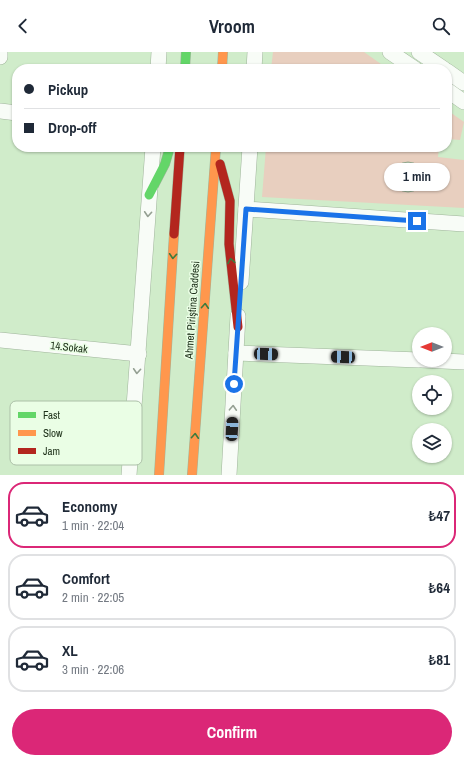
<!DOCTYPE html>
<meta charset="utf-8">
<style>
:root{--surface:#fff;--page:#f6f6f7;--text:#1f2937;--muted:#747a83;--line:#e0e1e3;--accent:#db2777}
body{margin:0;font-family:"Archivo Narrow",sans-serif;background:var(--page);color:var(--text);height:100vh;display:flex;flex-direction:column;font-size:15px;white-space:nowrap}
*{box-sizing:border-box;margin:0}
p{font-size:13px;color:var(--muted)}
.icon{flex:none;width:22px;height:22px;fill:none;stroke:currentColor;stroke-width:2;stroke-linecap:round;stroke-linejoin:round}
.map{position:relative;height:423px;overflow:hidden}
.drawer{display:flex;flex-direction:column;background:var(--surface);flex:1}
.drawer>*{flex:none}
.top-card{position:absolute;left:12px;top:12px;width:440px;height:88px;border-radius:16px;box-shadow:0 1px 3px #0004;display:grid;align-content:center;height:88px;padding:0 12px;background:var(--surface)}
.needle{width:26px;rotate:270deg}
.fabs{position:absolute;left:412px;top:275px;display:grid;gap:8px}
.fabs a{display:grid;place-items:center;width:40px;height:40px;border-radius:50%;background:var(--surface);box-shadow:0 1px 3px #0004;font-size:20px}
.end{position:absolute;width:18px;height:18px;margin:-9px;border:5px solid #1a73e8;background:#fff;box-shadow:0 0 0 2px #fff}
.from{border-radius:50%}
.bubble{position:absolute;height:28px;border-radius:14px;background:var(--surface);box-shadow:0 1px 3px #0004;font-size:13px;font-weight:700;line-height:28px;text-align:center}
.car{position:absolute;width:12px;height:24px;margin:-12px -6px;border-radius:5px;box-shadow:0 0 3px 1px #0007;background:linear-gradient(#222 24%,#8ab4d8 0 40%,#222 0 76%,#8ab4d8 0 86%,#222 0)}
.top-card b{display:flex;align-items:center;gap:14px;height:38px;font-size:15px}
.top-card b+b{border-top:1px solid var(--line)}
.top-card i{width:10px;height:10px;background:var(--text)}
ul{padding:7px 0 0;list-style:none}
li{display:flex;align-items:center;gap:12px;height:66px;margin:0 8px 6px;padding:0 4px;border:2px solid var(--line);border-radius:16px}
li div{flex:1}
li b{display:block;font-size:15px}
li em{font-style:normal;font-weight:700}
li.current{border-color:var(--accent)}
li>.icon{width:36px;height:36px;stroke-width:1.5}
.primary-button{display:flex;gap:8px;margin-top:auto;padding:8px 12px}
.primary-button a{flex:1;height:46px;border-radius:24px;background:var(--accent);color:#fff;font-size:16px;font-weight:700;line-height:46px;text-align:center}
header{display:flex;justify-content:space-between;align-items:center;height:52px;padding:0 12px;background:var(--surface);font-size:18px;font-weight:700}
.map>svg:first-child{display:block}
.green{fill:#e8cfbf}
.building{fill:#bed5ba;stroke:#98ad93}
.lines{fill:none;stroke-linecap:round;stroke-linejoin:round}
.street-casing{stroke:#9fb49b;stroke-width:16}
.fast-casing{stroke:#9fb49b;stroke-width:10}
.slow-casing{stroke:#9fb49b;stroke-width:10}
.jam-casing{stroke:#9fb49b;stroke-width:10}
.street{stroke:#f8fcf7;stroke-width:15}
.fast{stroke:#63d668;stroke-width:9}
.slow{stroke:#ff974d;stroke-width:9}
.jam{stroke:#b3261e;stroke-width:9}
.oneway{stroke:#95a093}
.oneway2{stroke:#3c7b3d}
.route{stroke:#1a73e8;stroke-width:5}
.labels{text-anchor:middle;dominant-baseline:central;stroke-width:3;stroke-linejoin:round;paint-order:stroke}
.street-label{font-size:11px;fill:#1d3019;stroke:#eafee5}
.key{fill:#eafee5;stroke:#acc0a8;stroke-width:1}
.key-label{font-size:11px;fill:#1d3019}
</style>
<header><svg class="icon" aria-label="back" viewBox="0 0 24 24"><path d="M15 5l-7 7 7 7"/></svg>Vroom<svg class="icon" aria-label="search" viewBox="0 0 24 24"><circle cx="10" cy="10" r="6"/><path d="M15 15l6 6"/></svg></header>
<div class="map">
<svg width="464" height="423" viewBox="0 0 464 423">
<rect width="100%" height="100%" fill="#d0ecca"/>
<!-- green -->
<g class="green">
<polygon points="273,0 364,0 388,17 271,17"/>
<polygon points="447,58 464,70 460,88 447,87"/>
<polygon points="266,95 439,95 438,105 464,108 464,156 262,145"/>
</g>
<!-- building -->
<circle class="building" cx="408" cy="125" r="15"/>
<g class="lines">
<!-- street casing -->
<g class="street-casing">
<g id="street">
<polyline points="390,0 415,17"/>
<polyline points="419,0 444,17"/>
<polyline points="0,5 0,0"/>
<polyline points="158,17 159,0"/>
<polyline points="254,17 255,0"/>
<polyline points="447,19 464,31"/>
<polyline points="447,38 464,50"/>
<polyline points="0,59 17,61"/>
<polyline points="246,157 464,172"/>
<polyline points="241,230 250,95"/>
<polyline points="0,288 139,302"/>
<polyline points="236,301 419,308"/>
<polyline points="422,308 464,310"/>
<polyline points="129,423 153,95"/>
<polyline points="229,423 238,264"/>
</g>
</g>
<!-- fast casing -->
<g class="fast-casing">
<g id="fast">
<polyline points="185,17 186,0"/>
<polyline points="149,143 165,112 170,95"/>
</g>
</g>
<!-- slow casing -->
<g class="slow-casing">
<g id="slow">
<polyline points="222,17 223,0"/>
<polyline points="159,423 174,182"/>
<polyline points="192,423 216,95"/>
</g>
</g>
<!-- jam casing -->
<g class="jam-casing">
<g id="jam">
<polyline points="220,112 230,149 229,192 238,275"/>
<polyline points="174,182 180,95"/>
</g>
</g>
<!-- street -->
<use href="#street" class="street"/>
<!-- fast -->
<use href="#fast" class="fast"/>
<!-- slow -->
<use href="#slow" class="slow"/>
<!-- jam -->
<use href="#jam" class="jam"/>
</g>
<!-- one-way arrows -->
<defs><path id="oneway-chevron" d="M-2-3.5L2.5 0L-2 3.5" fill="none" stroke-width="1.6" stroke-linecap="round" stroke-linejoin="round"/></defs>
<g class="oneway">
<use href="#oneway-chevron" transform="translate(148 162) rotate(94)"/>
<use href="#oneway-chevron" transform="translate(137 319) rotate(94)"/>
<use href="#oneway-chevron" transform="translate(233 356) rotate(-87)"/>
</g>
<g class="oneway2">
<use href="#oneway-chevron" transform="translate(173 204) rotate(94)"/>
<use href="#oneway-chevron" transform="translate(231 209) rotate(-99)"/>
<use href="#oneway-chevron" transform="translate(205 254) rotate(-86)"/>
<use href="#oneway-chevron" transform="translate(195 384) rotate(-86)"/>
</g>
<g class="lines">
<!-- route -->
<polyline class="route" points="234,332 246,157 417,169"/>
</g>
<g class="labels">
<!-- street labels -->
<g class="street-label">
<text transform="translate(192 258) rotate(-86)">Ahmet Piriştina Caddesi</text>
<text transform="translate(69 295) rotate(6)">14.Sokak</text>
</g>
</g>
<!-- legend -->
<rect x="10" y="349" width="132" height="64" rx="6" class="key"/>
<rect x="18" y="360" width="18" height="6" fill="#63d668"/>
<rect x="18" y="378" width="18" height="6" fill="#ff974d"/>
<rect x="18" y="396" width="18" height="6" fill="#b3261e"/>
<g class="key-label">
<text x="43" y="367">Fast</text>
<text x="43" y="385">Slow</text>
<text x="43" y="403">Jam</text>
</g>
</svg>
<div class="fabs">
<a><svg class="needle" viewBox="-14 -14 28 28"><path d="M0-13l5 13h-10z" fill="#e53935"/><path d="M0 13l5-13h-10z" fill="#747a83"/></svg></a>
<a><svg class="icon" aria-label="locate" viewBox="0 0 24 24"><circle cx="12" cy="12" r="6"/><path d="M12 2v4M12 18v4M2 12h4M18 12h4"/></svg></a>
<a><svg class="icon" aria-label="layers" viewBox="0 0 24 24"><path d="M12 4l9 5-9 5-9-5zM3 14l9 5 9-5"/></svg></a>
</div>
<i class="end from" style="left:234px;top:332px"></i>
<i class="end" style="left:417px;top:169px"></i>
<div class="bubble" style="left:384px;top:111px;width:66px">1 min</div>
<i class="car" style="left:266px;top:302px;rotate:92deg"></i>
<i class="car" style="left:343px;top:305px;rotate:272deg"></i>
<i class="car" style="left:232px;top:377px;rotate:3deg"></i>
<div class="top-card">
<b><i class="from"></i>Pickup</b>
<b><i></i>Drop-off</b>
</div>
</div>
<section class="drawer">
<ul>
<li class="current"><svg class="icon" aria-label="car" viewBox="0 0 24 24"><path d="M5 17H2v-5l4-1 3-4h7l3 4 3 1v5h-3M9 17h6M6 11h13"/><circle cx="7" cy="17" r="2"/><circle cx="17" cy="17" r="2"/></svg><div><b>Economy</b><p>1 min · 22:04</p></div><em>₺47</em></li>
<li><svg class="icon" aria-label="car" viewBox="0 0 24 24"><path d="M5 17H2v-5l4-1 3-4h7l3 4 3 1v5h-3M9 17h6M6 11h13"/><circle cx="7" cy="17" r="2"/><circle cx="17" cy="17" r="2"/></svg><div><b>Comfort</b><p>2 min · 22:05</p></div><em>₺64</em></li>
<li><svg class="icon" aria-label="car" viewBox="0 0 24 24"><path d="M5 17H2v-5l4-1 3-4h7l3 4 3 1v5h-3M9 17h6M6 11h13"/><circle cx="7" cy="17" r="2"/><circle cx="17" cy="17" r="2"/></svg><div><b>XL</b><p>3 min · 22:06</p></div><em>₺81</em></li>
</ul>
<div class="primary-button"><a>Confirm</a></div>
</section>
